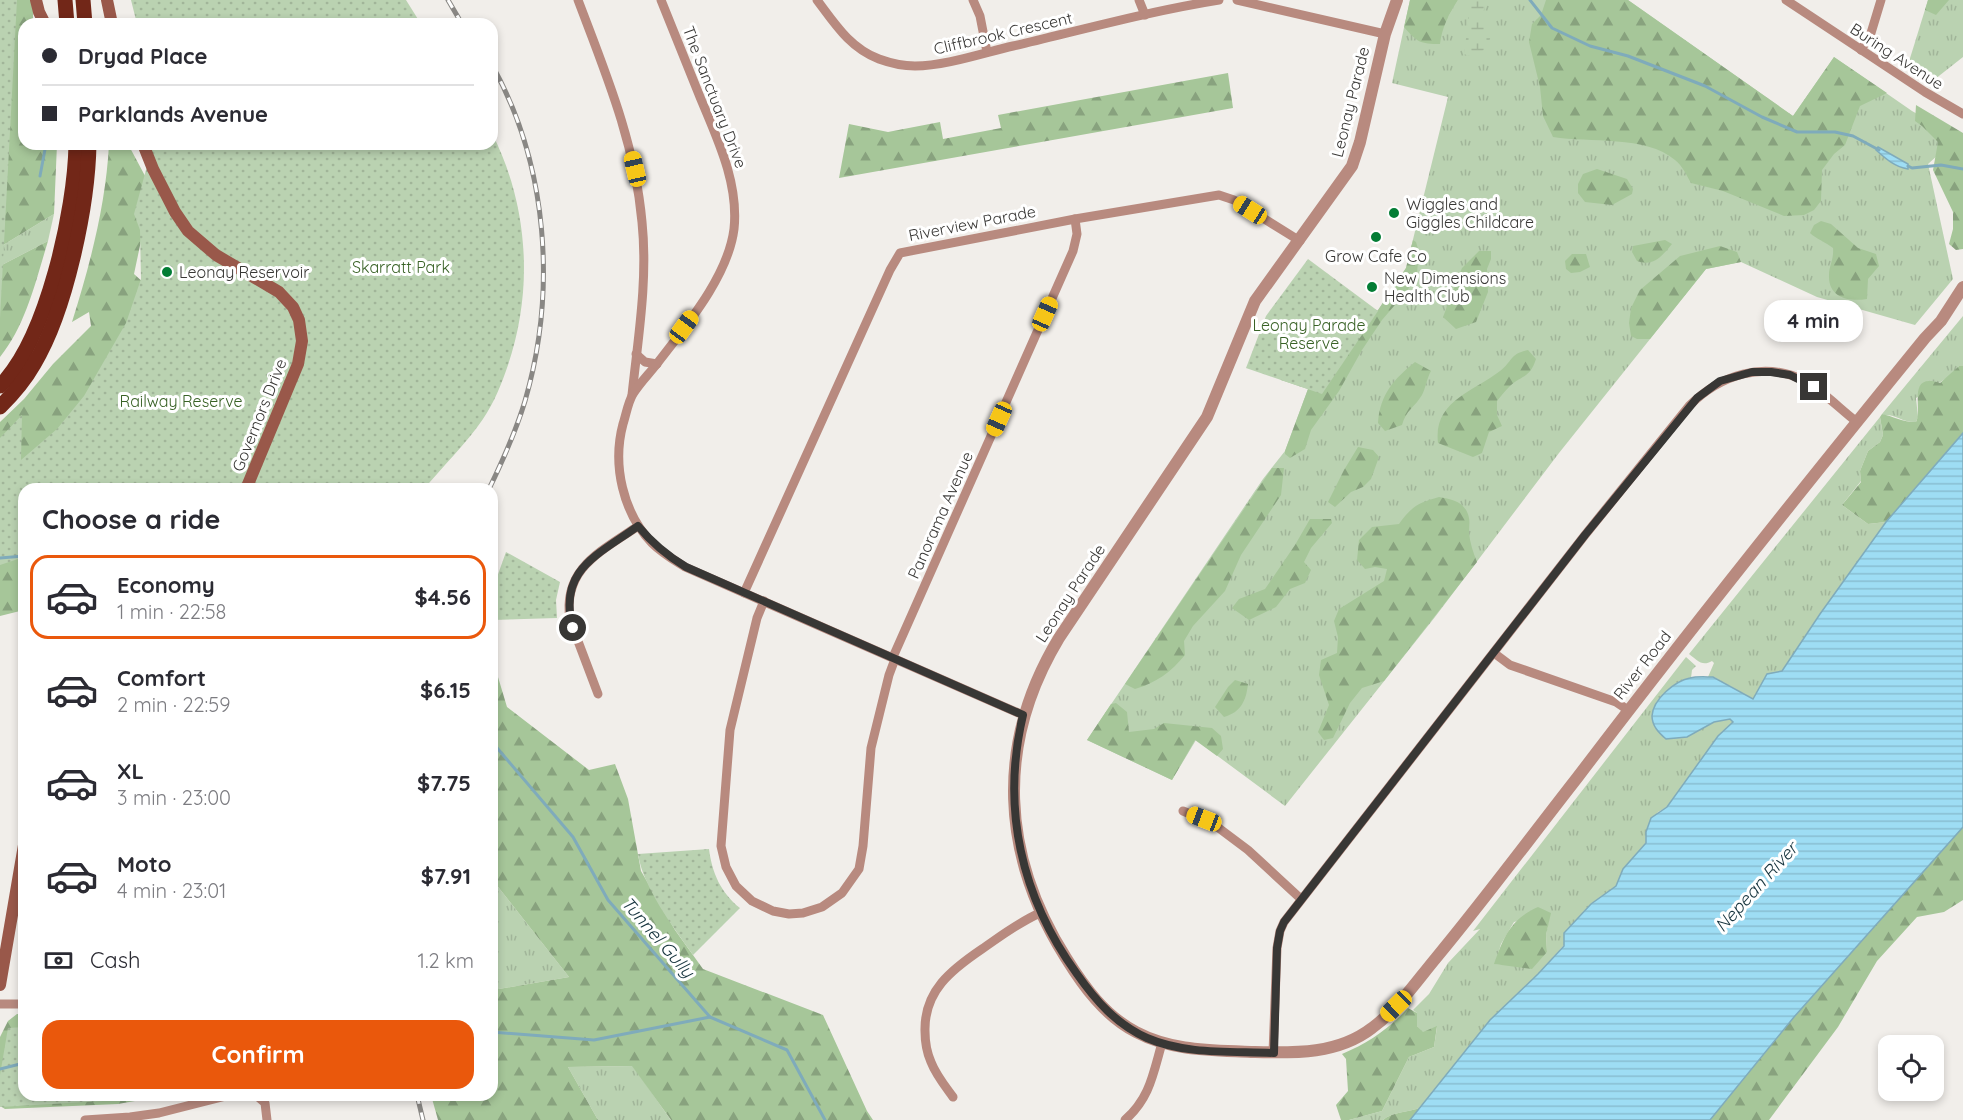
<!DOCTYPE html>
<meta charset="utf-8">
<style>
:root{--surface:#fff;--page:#f7f7f7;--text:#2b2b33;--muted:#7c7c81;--line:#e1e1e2;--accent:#ea580c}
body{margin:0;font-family:Quicksand,sans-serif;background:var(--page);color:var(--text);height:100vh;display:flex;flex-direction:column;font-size:22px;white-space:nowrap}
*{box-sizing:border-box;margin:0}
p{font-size:20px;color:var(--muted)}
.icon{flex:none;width:33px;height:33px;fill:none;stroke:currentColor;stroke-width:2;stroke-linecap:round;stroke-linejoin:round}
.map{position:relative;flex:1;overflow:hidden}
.details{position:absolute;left:18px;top:483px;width:480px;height:618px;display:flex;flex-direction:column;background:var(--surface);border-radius:18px;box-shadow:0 3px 9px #0003}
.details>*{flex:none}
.top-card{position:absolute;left:18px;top:18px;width:480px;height:132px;border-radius:18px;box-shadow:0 3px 9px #0003;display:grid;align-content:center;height:132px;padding:0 24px;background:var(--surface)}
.controls{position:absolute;left:1878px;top:1035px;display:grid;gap:12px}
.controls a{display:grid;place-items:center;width:66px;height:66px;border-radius:12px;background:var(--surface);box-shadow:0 3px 9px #0003;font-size:30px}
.end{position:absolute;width:27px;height:27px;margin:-14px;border:8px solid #383735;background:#fff;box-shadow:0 0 0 3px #fff}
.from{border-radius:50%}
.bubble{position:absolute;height:42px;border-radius:18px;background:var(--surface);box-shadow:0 3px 9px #0003;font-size:20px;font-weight:700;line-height:42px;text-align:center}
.car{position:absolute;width:18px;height:36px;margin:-18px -9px;border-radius:8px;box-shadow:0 0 4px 2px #0007;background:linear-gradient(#f5c518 24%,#345 0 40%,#f5c518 0 76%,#345 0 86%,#f5c518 0)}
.top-card b{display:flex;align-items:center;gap:21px;height:57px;font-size:22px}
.top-card b+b{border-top:2px solid var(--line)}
.top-card i{width:15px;height:15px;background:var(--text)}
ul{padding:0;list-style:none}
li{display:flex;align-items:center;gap:18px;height:84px;margin:0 12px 9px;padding:0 12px;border:3px solid transparent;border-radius:18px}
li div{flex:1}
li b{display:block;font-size:22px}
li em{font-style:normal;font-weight:700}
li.on{border-color:var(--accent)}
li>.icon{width:54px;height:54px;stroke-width:1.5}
h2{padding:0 24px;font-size:27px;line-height:72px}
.pay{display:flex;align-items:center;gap:15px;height:66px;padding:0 24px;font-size:22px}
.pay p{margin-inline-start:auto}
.action{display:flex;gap:12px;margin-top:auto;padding:12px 24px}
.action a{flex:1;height:69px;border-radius:18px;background:var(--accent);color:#fff;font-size:24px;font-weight:700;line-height:69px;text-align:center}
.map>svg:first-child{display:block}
.grass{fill:url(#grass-tufts);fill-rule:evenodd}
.forest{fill:url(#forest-firs)}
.wetland{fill:url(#wetland-marsh)}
.park{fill:url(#park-dots)}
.water{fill:url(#water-rules);stroke:#7fabbb;stroke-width:1.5}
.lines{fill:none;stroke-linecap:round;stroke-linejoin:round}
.stream{stroke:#7fabbb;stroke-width:3}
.minor{stroke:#b88a7f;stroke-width:9}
.tertiary{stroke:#b88a7f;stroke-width:12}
.secondary{stroke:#99584a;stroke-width:12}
.trunk{stroke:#722718;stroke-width:15}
.rail-casing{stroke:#898784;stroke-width:5}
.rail{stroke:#fff;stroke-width:3;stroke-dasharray:9;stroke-linecap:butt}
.route{stroke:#383735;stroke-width:8}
.poi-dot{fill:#037d35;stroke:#fff;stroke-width:2}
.labels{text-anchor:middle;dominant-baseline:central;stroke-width:6;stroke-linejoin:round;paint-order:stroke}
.street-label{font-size:16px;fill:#383735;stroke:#fff}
.poi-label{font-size:16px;fill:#383735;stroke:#fff;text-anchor:start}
.park-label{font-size:16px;fill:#396226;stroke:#fff}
.water-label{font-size:18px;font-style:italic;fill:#14323c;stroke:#fff}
</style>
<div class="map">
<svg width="1963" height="1120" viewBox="0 0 1963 1120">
<defs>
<pattern id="grass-tufts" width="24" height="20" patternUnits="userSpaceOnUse" patternTransform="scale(1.5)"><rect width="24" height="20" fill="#bad2b1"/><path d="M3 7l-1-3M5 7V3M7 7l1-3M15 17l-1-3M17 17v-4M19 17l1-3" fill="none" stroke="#a1b599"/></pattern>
<pattern id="forest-firs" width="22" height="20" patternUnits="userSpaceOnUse" patternTransform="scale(1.5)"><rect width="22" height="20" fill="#a6c699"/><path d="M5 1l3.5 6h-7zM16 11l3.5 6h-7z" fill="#88a27e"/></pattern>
<pattern id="wetland-marsh" width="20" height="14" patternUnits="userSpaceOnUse" patternTransform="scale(1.5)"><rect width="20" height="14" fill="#bad2b1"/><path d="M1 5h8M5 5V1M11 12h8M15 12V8" fill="none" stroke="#a1b599"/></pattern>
<pattern id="park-dots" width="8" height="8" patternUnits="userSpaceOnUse" patternTransform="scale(1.5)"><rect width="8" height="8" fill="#bad2b1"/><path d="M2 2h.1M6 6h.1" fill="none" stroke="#a1b599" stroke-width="1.8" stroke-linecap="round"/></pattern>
<pattern id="water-rules" width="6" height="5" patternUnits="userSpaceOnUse" patternTransform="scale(1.5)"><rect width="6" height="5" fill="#9eddf4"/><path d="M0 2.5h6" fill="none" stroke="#89bed2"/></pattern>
</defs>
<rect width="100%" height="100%" fill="#f1eeea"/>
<!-- grass -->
<g class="grass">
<polygon points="1410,0 1628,0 1793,116 1834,57 1912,111 1958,137 1928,164 1953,279 1915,325 1817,297 1741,262 1706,269 1559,453 1435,617 1285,806 1196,740 1172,780 1087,740 1263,479 1285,451 1308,389 1323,394 1406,268 1448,97 1392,83"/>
<polygon points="1928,0 1963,0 1963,57 1930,83 1907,68"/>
<polygon points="54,214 48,241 0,266 0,247"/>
<path d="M1963,316V366H1959L1948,377L1916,398L1918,417L1916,422C1904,423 1895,414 1884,415L1882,414Z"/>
<path d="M1880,417L1883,435L1880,442L1868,451L1860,471L1861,481L1842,505L1868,524L1886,522L1820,614L1782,671L1767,674L1753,699L1714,677H1708L1714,663L1712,661C1702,667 1697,660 1689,654Z"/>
<path d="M1686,657L1696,666L1692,670L1691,678L1678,682L1687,737L1714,722L1730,719L1734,722L1718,736L1667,807L1658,812L1646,832V843L1623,869L1616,886L1591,904L1564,945L1538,974L1490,1020L1420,1108C1408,1112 1392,1112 1383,1120H1349L1382,1111L1409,1057L1434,1047L1437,1027L1423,1033L1417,1026V1013L1413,1010L1429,994L1448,963L1480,929L1473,931ZM1550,913L1546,935L1547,952L1510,965L1495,964L1501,944L1514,922Z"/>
<polygon points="492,875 495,883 569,977 499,989 492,979"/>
<polygon points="633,1066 670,1119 671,1120 598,1120 568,1067"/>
</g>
<!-- forest -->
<g class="forest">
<polygon points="0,0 33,0 33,24 24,24 24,144 57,144 54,214 0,247"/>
<path d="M1410,0H1458C1449,14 1442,27 1440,44C1420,44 1417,42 1404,27Z"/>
<path d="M1546,0H1628L1793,116L1834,57L1887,93L1860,106L1845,145L1834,154L1822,170L1821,201L1814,210L1804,215L1784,216L1723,191L1691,183C1687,176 1682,165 1675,160C1646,135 1589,143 1553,137L1543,116L1540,87L1529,42L1532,24L1541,15Z"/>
<polygon points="1928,0 1949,0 1936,15 1925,10"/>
<polygon points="1228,73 1233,108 839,178 849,124 888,132 940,122 943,139 1001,128 998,115"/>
<polygon points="1916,105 1963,133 1963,249 1956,250 1949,244 1953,229 1953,212 1933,170 1938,142 1922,126 1915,121"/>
<path d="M109,144H128L152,189L134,274L155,293L24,489V610L0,616V422L24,399L53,364L91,326L89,312L72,322C90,265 106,204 109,144Z"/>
<polygon points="1597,169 1627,179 1633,189 1632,194 1612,205 1585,202 1578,193 1578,184 1583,174"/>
<path d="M1821,221L1831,224L1858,248L1876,254L1879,266L1868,279L1867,299C1849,302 1828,298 1829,275C1829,265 1834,260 1833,248C1827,243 1815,238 1810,233L1814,225Z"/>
<polygon points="1413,240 1416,242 1419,252 1417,273 1407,291 1382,320 1362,350 1339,391 1311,430 1305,449 1290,458 1285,454 1285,451 1308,389 1281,380 1378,310 1406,268"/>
<path d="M1665,240L1672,244C1662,256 1654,267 1637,261L1632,252L1633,246Z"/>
<path d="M48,241C36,280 26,325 0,357V266Z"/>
<polygon points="1720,246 1737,252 1741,262 1706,269 1650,339 1637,339 1631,336 1629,323 1631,308 1640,290 1680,256"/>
<polygon points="1479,251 1491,251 1491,259 1487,269 1488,292 1476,322 1456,329 1443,317 1462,268"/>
<polygon points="1572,254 1586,254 1590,267 1580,272 1571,273 1566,269 1565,261"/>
<path d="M1528,350L1536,359C1530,378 1522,375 1510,386C1505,391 1501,396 1497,401V415L1502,426L1489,432L1482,453L1473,457L1438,443C1433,401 1473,392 1500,371C1513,361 1509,354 1528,350Z"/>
<path d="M1415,362L1431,371C1427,378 1425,390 1422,395C1415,407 1406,410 1402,425L1385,431L1378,423C1380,394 1394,379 1415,362Z"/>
<path d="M1959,366H1963V433L1886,522L1868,524L1842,505L1861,482L1860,471L1868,451L1880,442L1883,435L1880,417L1882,414C1893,416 1904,423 1916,422C1923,409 1906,372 1940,383Z"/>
<polygon points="1358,447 1373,450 1379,457 1371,479 1363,487 1351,492 1335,507 1328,502 1344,470"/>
<path d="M1272,468H1284L1281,495L1241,555L1225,591L1193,626L1184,641L1185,655C1171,672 1156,683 1135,689L1125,684Z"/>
<path d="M1439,497C1452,499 1466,502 1469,518C1470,522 1469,528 1469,533C1470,543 1473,552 1477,562L1384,681L1362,688L1350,703L1333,738L1324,740L1318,732L1329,705L1319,675L1321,660L1337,653L1338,637L1334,621L1339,609L1384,581L1387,569L1375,567L1365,569L1357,560L1359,540L1372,527L1399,524C1412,506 1418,503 1439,497Z"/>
<polygon points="1310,519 1331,519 1332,523 1311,548 1304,562 1311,570 1305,583 1290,589 1276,607 1249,620 1232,608 1239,599 1265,589 1295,545"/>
<polygon points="492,657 507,707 589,770 615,764 628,799 641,871 675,930 703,969 823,1015 867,1111 873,1120 671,1120 632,1066 568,1067 598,1120 438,1120 431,1095 492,1095 492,979 499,989 569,977 495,883 492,875"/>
<path d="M1235,680L1248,684C1246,701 1241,712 1224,717L1215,707L1228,687Z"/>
<polygon points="1116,703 1127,712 1129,732 1154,729 1164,723 1212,728 1221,736 1223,749 1217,756 1195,740 1172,780 1087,740 1111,704"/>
<polygon points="1963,827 1963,900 1944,912 1917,917 1877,961 1838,1027 1769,1120 1710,1120 1794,1017"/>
<path d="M1538,907L1551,913L1546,935L1547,952L1532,969L1494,964C1504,936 1511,919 1538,907Z"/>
<path d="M1408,1008L1417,1013V1026L1423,1032L1437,1026L1434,1047L1409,1057L1382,1111L1349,1120H1341L1336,1105L1348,1091L1346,1059L1342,1054C1368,1043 1389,1029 1408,1008Z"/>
<polygon points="17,1014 24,1014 24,1095 169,1095 118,1104 5,1109 0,1106 0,1037 8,1021"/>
<path d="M1420,1108L1410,1120H1383C1392,1112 1408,1112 1420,1108Z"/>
</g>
<!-- wetland -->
<path class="wetland" d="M1458,0H1488C1480,11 1484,25 1491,35L1487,49L1469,56L1464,54L1468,23V11L1459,10L1448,17Z"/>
<!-- park -->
<g class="park">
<polygon points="0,0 17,0 0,318"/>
<polygon points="131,0 406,0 421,24 137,24"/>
<path d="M492,133C528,205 534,288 508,365C502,383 494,403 483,419C466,444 443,466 424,489H24V557L0,565V438L22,415L21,460L57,429L84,396L126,323L141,279L140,230L134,214L153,144H492Z"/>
<polygon points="1308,259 1378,311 1322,394 1246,368 1266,316"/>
<polygon points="506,552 560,582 556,600 557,618 492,620 492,591"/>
<path d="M709,849C712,873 721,893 740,908L693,955C673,927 643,887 638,854Z"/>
<polygon points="24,1027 24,1095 147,1095 120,1100 0,1107 0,1075 8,1028"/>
</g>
<!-- water -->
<g class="water">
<path d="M1878,147L1908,164V169C1895,167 1886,159 1876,150Z"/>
<path d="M1963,433V827L1794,1017L1710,1120H1410L1490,1020L1538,974L1564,946V933L1591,904L1616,886L1623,869L1646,843V832L1651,818L1667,807L1718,736L1733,722L1730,719L1714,722L1687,737L1666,739C1659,733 1652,726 1652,716C1653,699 1675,681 1690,678C1697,676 1706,677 1713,677L1753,699L1767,674L1782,671L1820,614L1886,522Z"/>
</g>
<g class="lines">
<!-- stream -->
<g class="stream">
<polyline points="1530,0 1552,28 1590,46 1628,56 1705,86 1762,117 1797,132 1835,132 1853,136 1879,150"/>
<polyline points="1908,166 1912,168 1941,165 1963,169"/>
<polyline points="40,176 46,144"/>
<polyline points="0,558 24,556"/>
<polyline points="492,742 573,837 608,900 710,1017 787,1050 825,1120"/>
<polyline points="492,1032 594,1040 710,1017"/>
<polyline points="0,1069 24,1063"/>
</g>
<!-- minor -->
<g class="minor">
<path d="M578,0C606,74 635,143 642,222C648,280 638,338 632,395"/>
<path d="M661,0C674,32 687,65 700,97C717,138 739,183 734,229C728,277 685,327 656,365C648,375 639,384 633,394C628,402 626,415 623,424C612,465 623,513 652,543C662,553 674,560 685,567L1023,715"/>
<path d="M817,0C835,24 850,48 879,59C890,63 903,66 915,66C945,66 983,53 1013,46C1081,30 1150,11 1219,0"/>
<polyline points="973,0 980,16 987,52"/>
<polyline points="1139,0 1145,15"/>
<polyline points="1237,0 1385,34"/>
<polyline points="1786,0 1925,92 1963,114"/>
<polyline points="1861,50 1871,33 1881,0"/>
<polyline points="636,354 645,362 657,364"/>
<polyline points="744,593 890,270 900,253 1075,219 1219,195 1234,200 1300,241"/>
<polyline points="764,601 757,618 730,730 721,846 726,867 736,886 752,901 773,911 789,914 803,913 822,907 842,893 859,869 863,846 871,748 889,675 895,659"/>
<polyline points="1494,653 1510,665 1616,702 1628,710"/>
<polyline points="893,657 1073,251 1077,234 1075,219"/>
<path d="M598,694L570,620C562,568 602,551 638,526"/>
<polyline points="1183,811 1212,823 1248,850 1301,899"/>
<polyline points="0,1004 24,1004"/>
<path d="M1273,1053L1277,948L1280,931L1284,922L1585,535L1689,406C1720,375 1764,360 1805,381C1824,392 1840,409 1857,422"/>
<polyline points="256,1095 265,1103 267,1120"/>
<path d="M953,1097C945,1086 936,1075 931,1062C927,1053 925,1042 925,1031C924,991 951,970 982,949C1001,936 1019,922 1040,913"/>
<polyline points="85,1120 130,1117 159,1113 230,1095"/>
<path d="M1125,1120C1150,1098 1153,1074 1162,1043"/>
</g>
<!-- tertiary -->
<path class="tertiary" d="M1397,0L1385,34L1360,142L1352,166L1255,301L1207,417L1059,638C995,744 1001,855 1066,958C1084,987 1105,1016 1136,1032C1172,1051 1211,1050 1251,1052C1293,1053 1337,1055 1372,1028C1397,1010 1416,982 1436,958C1485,899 1530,838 1577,778C1690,629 1807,483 1925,338L1941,321L1963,287"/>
<!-- secondary -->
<g class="secondary">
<polyline points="36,0 39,12 45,24"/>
<polyline points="107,0 112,24"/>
<polyline points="143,144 153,169 175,212 188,231 216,255 279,292 293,307 299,320 302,341 298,364 246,489"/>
<polyline points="0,985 24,845"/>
</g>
<!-- trunk -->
<g class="trunk">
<polyline points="65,0 67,24"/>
<polyline points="83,0 85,24"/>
<path d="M0,386C47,339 75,210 76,144"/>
<path d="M0,407C13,394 25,380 34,364C66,311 88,206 89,144"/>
</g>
<!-- rail casing -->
<g class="rail-casing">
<g id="rail">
<polyline points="448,0 462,24"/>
<path d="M489,489C503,460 516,431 525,401C557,291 548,165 492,65"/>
<polyline points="417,1095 423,1120"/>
</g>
</g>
<!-- rail -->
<use href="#rail" class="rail"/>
</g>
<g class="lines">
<!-- route -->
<path class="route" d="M573,628C557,570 598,555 638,526C652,543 666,555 686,567L1023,715C1001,808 1021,897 1077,974C1096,1001 1116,1024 1147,1038C1186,1055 1232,1051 1274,1053L1277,948L1280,931L1284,922L1585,535L1697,398L1720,381L1752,372H1771L1790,375L1814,387"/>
</g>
<!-- markers -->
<g class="poi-dot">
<circle cx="1394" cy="213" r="6"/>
<circle cx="1376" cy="237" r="6"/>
<circle cx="167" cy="272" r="6"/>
<circle cx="1372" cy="287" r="6"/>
</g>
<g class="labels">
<!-- street labels -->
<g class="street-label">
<text transform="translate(1003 33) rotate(-13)">Cliffbrook Crescent</text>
<text transform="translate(1897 56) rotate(33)">Buring Avenue</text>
<text transform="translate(715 97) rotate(69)">The Sanctuary Drive</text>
<text transform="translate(1350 102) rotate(-76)">Leonay Parade</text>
<text transform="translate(972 223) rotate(-11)">Riverview Parade</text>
<text transform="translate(259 415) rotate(-68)">Governors Drive</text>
<text transform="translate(940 515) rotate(-66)">Panorama Avenue</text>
<text transform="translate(1070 593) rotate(-57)">Leonay Parade</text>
<text transform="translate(1642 665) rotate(-52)">River Road</text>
</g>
<!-- poi labels -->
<g class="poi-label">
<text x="1406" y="204">Wiggles and<tspan x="1406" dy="18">Giggles Childcare</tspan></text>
<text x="1376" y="256" text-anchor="middle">Grow Cafe Co</text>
<text x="179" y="272">Leonay Reservoir</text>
<text x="1384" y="278">New Dimensions<tspan x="1384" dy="18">Health Club</tspan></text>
</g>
<!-- park labels -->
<g class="park-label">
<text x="401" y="267">Skarratt Park</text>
<text x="1309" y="325">Leonay Parade<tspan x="1309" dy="18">Reserve</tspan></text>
<text x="181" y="401">Railway Reserve</text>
</g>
<!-- water labels -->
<g class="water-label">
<text transform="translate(1756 887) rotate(-48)">Nepean River</text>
<text transform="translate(658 937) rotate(49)">Tunnel Gully</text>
</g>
</g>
</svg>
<div class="controls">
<a><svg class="icon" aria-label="locate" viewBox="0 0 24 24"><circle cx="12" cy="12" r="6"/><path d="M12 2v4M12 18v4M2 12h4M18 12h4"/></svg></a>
</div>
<i class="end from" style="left:573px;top:628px"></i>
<i class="end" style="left:1814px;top:387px"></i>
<div class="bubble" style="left:1764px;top:300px;width:99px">4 min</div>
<i class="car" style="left:635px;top:169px;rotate:347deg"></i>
<i class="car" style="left:1250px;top:210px;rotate:302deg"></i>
<i class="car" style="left:1045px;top:314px;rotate:24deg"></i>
<i class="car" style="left:684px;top:327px;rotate:36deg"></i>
<i class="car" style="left:999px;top:419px;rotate:204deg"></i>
<i class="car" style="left:1204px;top:819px;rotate:291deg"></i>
<i class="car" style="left:1396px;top:1006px;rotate:226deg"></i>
<div class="top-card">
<b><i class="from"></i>Dryad Place</b>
<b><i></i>Parklands Avenue</b>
</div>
<section class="details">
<h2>Choose a ride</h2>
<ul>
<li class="on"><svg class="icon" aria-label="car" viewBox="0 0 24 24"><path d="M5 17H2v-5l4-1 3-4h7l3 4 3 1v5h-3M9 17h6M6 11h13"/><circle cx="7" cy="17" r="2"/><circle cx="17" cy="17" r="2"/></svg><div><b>Economy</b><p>1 min · 22:58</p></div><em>$4.56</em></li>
<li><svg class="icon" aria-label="car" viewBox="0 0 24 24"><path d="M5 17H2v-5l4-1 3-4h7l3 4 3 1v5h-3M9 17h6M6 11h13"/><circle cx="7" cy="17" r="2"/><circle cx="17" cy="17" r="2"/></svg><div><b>Comfort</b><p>2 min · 22:59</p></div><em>$6.15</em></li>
<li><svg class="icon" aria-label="car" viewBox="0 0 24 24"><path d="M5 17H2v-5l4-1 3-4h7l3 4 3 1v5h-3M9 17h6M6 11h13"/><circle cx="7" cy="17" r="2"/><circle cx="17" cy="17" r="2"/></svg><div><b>XL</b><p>3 min · 23:00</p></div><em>$7.75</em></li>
<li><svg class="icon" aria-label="car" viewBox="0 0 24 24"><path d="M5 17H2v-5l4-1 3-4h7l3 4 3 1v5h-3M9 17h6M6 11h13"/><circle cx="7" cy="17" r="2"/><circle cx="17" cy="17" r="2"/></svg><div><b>Moto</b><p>4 min · 23:01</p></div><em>$7.91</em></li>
</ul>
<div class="pay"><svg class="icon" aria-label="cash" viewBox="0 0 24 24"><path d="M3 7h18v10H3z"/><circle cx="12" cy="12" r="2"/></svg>Cash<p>1.2 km</p></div>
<div class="action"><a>Confirm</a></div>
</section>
</div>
